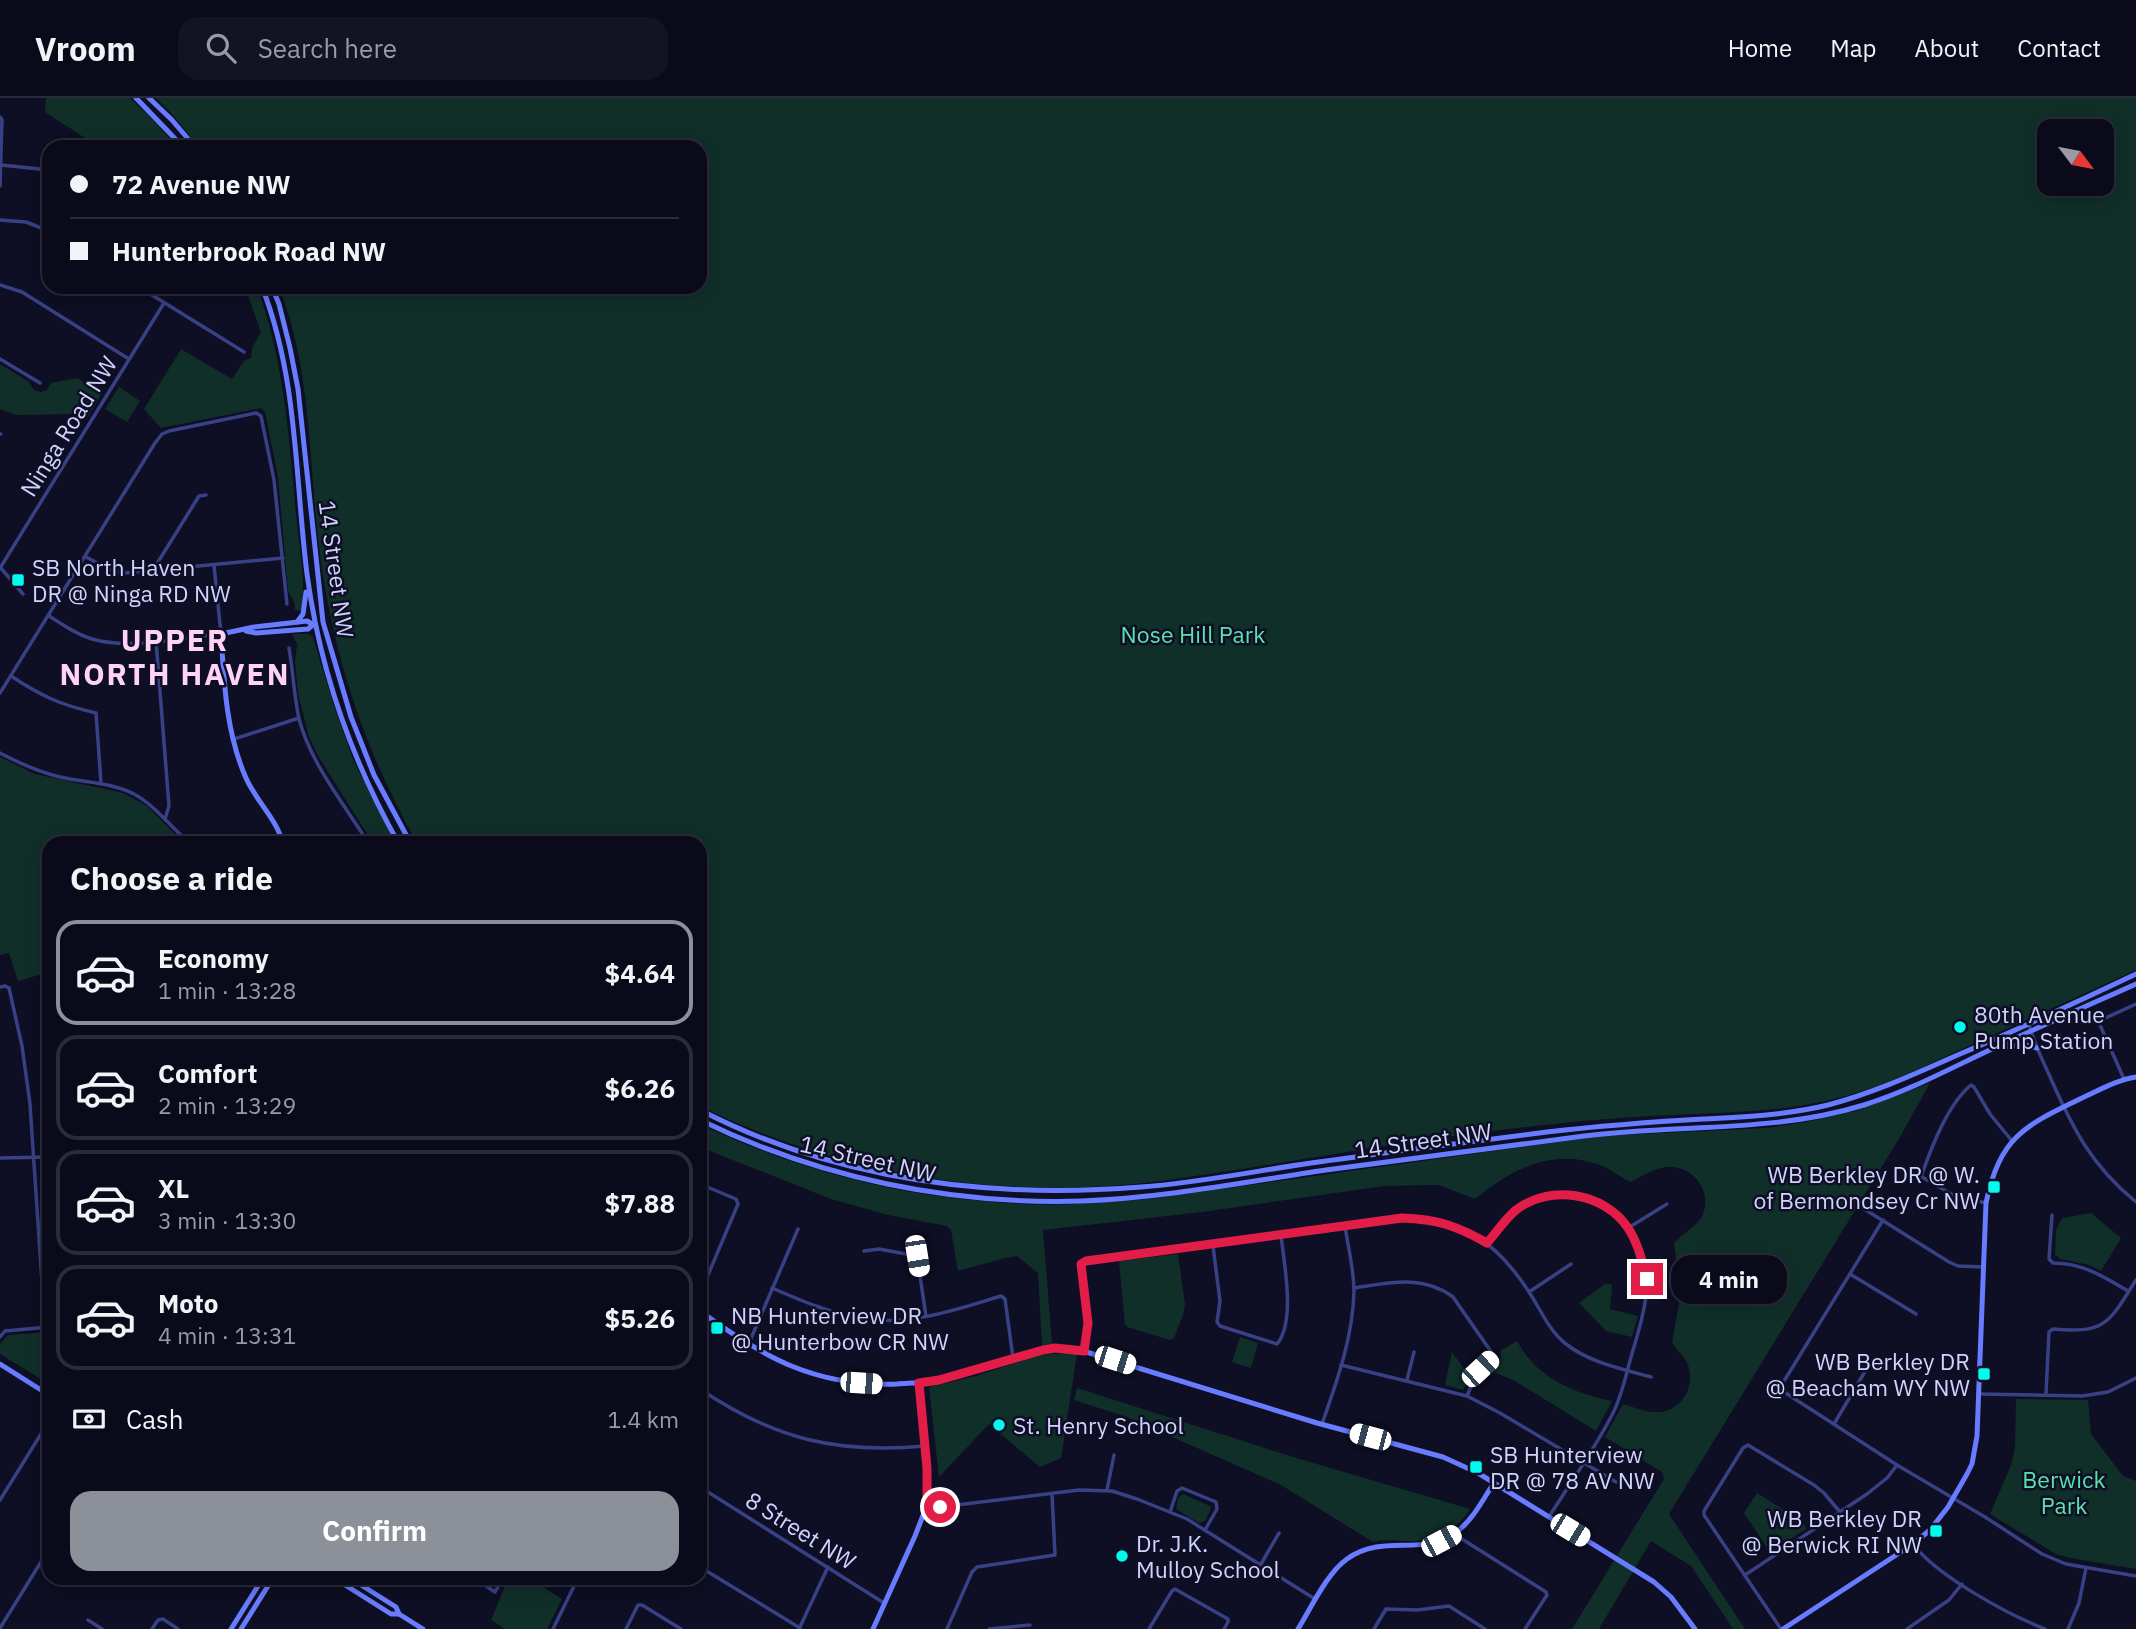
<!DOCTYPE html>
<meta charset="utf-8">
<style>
:root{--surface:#0a0a1b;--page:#131324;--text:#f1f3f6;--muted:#999aa3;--line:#2a2b3a;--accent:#8c9099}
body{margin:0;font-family:"IBM Plex Sans",sans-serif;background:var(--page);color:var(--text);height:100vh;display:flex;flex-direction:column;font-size:26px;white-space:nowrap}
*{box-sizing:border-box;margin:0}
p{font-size:23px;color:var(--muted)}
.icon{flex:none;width:38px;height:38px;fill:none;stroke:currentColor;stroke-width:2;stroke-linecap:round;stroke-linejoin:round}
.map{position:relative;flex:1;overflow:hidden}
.drawer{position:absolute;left:42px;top:738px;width:665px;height:749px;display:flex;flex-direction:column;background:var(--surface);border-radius:21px;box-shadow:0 4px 18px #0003,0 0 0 2px var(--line)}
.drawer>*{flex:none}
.guide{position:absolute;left:42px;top:42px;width:665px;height:154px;border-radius:21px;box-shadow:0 4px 18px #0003,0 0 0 2px var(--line);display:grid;align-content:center;height:154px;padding:0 28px;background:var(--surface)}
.needle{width:46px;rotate:122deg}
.fabs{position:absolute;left:2037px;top:21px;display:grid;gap:14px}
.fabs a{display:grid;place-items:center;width:77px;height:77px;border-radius:14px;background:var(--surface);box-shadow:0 4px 18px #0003,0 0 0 2px var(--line);font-size:35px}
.end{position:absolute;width:32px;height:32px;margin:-16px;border:9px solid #e11d48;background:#fff;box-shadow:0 0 0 4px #fff}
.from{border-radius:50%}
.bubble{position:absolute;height:49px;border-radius:21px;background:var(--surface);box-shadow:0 4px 18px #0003,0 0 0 2px var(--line);font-size:23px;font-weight:700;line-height:49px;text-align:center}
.car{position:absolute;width:21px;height:42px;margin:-21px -10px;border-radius:9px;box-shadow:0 0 5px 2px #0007;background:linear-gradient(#fff 24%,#345 0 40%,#fff 0 76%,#345 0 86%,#fff 0)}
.guide b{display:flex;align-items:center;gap:24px;height:66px;font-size:26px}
.guide b+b{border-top:2px solid var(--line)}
.guide i{width:18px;height:18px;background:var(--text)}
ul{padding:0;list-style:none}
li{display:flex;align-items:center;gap:21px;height:105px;margin:0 14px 10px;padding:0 14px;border:4px solid var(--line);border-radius:21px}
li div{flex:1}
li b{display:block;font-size:26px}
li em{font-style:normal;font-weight:700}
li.selected{border-color:var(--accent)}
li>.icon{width:63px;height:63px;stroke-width:1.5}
h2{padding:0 28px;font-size:32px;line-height:84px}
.pay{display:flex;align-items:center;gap:18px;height:77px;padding:0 28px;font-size:26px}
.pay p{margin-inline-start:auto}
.cta{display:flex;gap:14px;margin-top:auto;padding:14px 28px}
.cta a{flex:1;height:80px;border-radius:21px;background:var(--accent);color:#fff;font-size:28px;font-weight:700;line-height:80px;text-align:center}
header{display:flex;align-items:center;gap:42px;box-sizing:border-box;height:98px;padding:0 35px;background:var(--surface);border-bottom:2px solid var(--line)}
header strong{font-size:33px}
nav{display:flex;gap:38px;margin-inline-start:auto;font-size:24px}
.search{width:490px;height:63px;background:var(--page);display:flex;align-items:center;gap:18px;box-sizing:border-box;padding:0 24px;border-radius:21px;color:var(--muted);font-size:26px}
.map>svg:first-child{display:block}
.green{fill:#112f29;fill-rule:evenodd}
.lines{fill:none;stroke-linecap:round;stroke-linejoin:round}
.street{stroke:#384185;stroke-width:3.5}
.secondary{stroke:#687cff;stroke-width:5}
.route{stroke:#e11d48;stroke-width:9}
.poi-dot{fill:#00fcee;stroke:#0e0e24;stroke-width:2.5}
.labels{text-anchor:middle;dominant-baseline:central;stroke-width:5;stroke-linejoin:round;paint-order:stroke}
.street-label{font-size:23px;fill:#d1d3ff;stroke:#0e0e24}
.poi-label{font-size:23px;fill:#d1d3ff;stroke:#0e0e24;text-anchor:start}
.park-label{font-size:23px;fill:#5ae2ab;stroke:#0e0e24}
.district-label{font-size:30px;font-weight:bold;letter-spacing:2px;fill:#ffd3f6;stroke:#0e0e24}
</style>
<header>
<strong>Vroom</strong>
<div class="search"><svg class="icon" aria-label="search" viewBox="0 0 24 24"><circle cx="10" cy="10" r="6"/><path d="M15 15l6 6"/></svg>Search here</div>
<nav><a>Home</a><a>Map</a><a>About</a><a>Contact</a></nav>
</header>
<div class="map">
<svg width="2136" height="1531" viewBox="0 0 2136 1531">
<rect width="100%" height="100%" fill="#0e0e24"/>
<!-- green -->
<g class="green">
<polygon points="46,0 130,0 151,20 177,49 99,49 45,14"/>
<path d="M156,0H2136V872C2082,897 2028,921 1973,946C1931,965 1888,987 1842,999C1787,1014 1730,1014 1673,1017C1620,1019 1569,1024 1517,1030C1418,1041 1320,1059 1222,1074C1193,1078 1164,1083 1134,1086C985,1100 834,1074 700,1008V746L418,745C406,728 398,708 388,689C349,607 326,520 317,430C309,349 309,265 279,189H700V49H199L173,17ZM2049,33H2102V86H2049Z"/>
<path d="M245,189H257C284,262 289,339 296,416C299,448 306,482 302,513L295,512L294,504L288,493L278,379L265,314L261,310L161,330L144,311L181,251L232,281L244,263L251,260L252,250L261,234Z"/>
<polygon points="0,266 29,284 34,292 41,294 47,292 51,285 77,280 102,295 88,319 74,316 16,317 0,311"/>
<polygon points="119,289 140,303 127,324 105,311"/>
<polygon points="292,536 309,536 313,539 333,605 354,664 395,745 373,745 318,658 309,639 298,596 295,564 297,546"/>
<polygon points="0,659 35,676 123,695 147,708 184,745 49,746 49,874 18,883 9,855 0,857"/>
<path d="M1930,985L1900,1039L1669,1416L1745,1531H1733L1691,1468L1651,1443L1599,1531H1572L1664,1381L1662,1374L1605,1339L1623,1306C1633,1309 1645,1314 1656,1314C1680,1315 1696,1290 1688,1267C1685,1258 1676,1253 1672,1244L1681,1195L1674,1145C1683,1135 1696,1129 1702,1118C1713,1096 1696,1071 1673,1069C1659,1067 1643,1078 1631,1084C1620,1079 1609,1070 1597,1066C1550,1050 1510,1073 1475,1101L1439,1087L1384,1088L1202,1114L1043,1132L1052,1246L1042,1247L1038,1175L1017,1158L1005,1160L958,1173L951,1132L947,1128L888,1117L831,1101L700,1049V1026C801,1075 911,1101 1023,1106C1065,1108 1108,1104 1150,1101L1601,1038L1767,1030L1806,1024L1856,1013Z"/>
<polygon points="2091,1115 2121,1140 2101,1173 2089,1167 2061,1161 2055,1157 2056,1132 2062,1120"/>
<polygon points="1178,1156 1185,1206 1183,1217 1174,1240 1170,1242 1127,1229 1125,1227 1119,1163"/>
<polygon points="1605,1186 1611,1186 1612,1190 1610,1211 1638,1218 1632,1239 1606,1233 1579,1205"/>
<polygon points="49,1234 49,1286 0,1256 0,1246 8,1237"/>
<polygon points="1240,1239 1258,1245 1251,1270 1232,1264"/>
<path d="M1517,1243C1537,1280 1573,1295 1612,1303L1596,1333L1515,1283L1486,1271L1498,1265L1501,1258L1500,1253Z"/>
<polygon points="1452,1254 1470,1279 1463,1292 1445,1287"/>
<polygon points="1066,1255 1077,1256 1061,1360 1040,1369 989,1326 939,1379 929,1289 976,1278 1040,1257"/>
<path d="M1077,1290L1293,1359L1470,1411C1456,1434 1434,1445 1407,1443C1396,1443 1385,1441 1373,1444L1281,1387L1127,1319L1074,1302Z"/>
<polygon points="2016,1301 2088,1302 2091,1336 2123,1378 2136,1383 2136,1471 2070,1460 2056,1456 1990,1416 2011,1367 2015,1350"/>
<polygon points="1757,1395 1803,1424 1806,1431 1770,1454 1744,1415"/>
<polygon points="1183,1396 1210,1408 1211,1411 1205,1423 1199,1425 1176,1411 1178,1400"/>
<polygon points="508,1481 530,1481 562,1501 547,1531 505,1531 491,1522"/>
</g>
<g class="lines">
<!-- street -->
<g class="street">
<polyline points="0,19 2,22 0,88"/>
<polyline points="1,67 49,72"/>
<polyline points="0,122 26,124 49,133"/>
<polyline points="0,187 22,194 129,261"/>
<polyline points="139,189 244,254"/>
<polyline points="0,261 40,285"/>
<polyline points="0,336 1,336"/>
<polyline points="86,459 113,473 125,475 283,460"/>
<polyline points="0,469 23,496"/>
<polyline points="0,470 164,205"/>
<polyline points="158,472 158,464 199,398 206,397"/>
<path d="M49,518C63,527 76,536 92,541C129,552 182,540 221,536L214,467"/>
<polyline points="156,543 169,708 165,721"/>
<path d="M289,550C293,573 294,598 299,621C311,666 344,706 369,746"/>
<path d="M11,578C41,598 61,607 96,615L101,685"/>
<polyline points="0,595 155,345 162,336 169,333 256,315 261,318 274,382 287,506"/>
<polyline points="234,641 299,620"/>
<path d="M0,655C19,665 39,674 60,679C85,685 111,684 134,696C156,708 171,730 191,746"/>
<polyline points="0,889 5,888 9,890 22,948 30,1006 45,1229"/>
<path d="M2029,926C2034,946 2043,963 2051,981C2074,1033 2092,1068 2136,1104"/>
<polyline points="2124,981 2100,927 2101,922 2136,906"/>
<polyline points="0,1060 49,1059"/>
<polyline points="700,1086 736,1101 738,1106 700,1196"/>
<path d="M1986,1105L1953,1097L1922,1079V1076C1932,1048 1948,1006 1971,987L1974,989L1990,1016L2012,1043"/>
<polyline points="1861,1109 1949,1164 1958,1168 1983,1169"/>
<path d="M2052,1117L2049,1161L2053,1165C2082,1165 2103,1178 2128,1193"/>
<polyline points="1883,1122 1781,1288 1781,1292 1897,1367 1985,1419 2042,1456 2066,1466 2136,1478"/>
<polyline points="1628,1130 1667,1106"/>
<path d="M1487,1145C1501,1130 1514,1110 1534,1102C1593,1077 1653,1137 1646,1197C1644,1218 1637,1238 1631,1259C1626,1277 1622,1297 1613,1315C1595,1351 1570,1385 1549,1419"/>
<path d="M1213,1148L1220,1203L1217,1224L1220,1228L1277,1246C1296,1223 1284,1166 1281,1137"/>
<polyline points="864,1153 879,1151 917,1158 926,1218"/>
<polyline points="1850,1176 1916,1216"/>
<path d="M772,1190C802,1203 832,1216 864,1221C910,1228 958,1211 1001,1198L1005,1201L1013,1260"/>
<path d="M1354,1190C1388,1185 1423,1176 1453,1199L1492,1255V1261L1476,1276L1467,1298"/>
<polyline points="1529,1194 1571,1166"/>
<polyline points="0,1239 5,1233 49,1229"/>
<polyline points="749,1245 798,1131"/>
<path d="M1084,1253L1088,1225L1081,1166L1086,1163L1402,1120C1464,1122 1496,1143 1529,1194C1541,1212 1549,1233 1566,1246C1590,1265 1623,1271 1651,1279"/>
<polyline points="1341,1267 1467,1298 1500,1315 1616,1384"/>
<polyline points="1407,1282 1414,1254"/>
<path d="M700,1291C774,1341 836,1356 925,1348"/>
<polyline points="1979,1296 2082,1298 2108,1294 2136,1280"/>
<path d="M2046,1296L2049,1234L2053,1231C2107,1236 2109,1224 2136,1182"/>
<path d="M1322,1326C1337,1283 1353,1239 1354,1193C1354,1172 1348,1149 1345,1128"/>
<polyline points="1834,1326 1870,1265"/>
<polyline points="700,1389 884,1505"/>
<polyline points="1107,1392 1114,1357"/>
<polyline points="0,1402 49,1323"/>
<polyline points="927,1407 940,1409 1079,1392 1112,1393 1137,1401 1187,1421 1315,1501"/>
<polyline points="1170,1414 1177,1393 1182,1390 1216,1404 1217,1411 1205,1432"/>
<polyline points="1454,1436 1546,1494 1547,1497 1525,1531"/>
<path d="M1913,1446C1937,1478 2007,1516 2045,1531"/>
<polyline points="1261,1466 1279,1435"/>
<polyline points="700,1469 800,1530"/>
<polyline points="1745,1477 1867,1396 1887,1380 1897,1367"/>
<polyline points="474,1480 495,1494 503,1480"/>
<polyline points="88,1522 102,1531"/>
<polyline points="0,1530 49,1451"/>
<polyline points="152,1531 158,1522 163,1521 178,1531"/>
<polyline points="553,1531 578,1480"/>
<polyline points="626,1531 638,1507 642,1507 681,1531"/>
<polyline points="799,1531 828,1469"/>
<polyline points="947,1531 972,1474 977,1469 1055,1457 1052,1396"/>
<polyline points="989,1531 1030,1527"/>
<polyline points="1149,1531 1172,1493 1175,1491 1228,1521 1228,1524 1224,1531"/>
<polyline points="1374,1531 1386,1511 1417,1512 1449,1508 1485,1531"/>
<polyline points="1781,1531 1704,1417 1704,1413 1743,1350 1748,1347 1814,1387 1824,1395 1840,1414"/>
<polyline points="1907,1531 1949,1502 1962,1486"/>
<polyline points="2068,1531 2079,1505 2086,1470"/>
</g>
<!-- secondary -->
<g class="secondary">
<polyline points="136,0 183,49"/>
<polyline points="149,0 172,22 195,49"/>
<path d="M262,189C298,280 295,381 307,476C320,573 351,661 399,746"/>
<polyline points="272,189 279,206 290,250 298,291 323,524 351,619 374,677 411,746"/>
<polyline points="297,524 303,516 306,494"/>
<polyline points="246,533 256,535 308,531 314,526"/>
<path d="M283,746C277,721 256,703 246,680C226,635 224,584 221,536L254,529L307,523L312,526"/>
<polyline points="2000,948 2006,949 2023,946 2037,950"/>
<path d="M700,1012C838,1083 989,1101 1141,1089C1198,1085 1255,1073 1311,1065C1389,1054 1468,1044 1547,1034C1599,1028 1650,1024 1703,1021C1744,1019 1787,1017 1828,1007C1874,995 1917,975 1960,956C2019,931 2077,904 2136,876"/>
<path d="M700,1022C819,1080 950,1107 1082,1103C1164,1100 1245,1084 1326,1072C1412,1060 1498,1049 1584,1038C1677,1026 1774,1035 1864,1007C1909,993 1951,970 1994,950C2041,928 2089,907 2136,886"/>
<path d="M700,1213C764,1260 816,1289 897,1286C911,1285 926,1285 940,1282C974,1274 1008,1261 1043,1252L1055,1250L1080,1252L1317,1325L1443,1359L1478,1375L1654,1484L1671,1499L1695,1531"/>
<polyline points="0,1266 49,1297"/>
<polyline points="334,1480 391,1516 399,1516 423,1531"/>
<polyline points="350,1480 396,1509 399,1516"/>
<polyline points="231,1531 263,1480"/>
<polyline points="241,1531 273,1480"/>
<polyline points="873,1531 915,1438 927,1407 927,1370 919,1285"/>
<path d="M1298,1531C1311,1510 1327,1475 1347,1461C1384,1434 1424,1461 1459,1432C1474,1420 1483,1401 1494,1385"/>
<path d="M1783,1531L1913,1446L1930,1432L1948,1409L1967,1376L1972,1366L1977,1338L1986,1105C2000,1039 2024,1028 2080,1001C2098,993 2116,982 2136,979"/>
</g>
</g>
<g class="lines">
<!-- route -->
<path class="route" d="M940,1409L927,1407V1370L919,1285L939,1282L1043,1252L1055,1250L1084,1253L1088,1225L1081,1166L1086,1163L1402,1120C1437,1121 1457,1128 1487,1145C1496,1135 1505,1121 1516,1112C1549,1086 1604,1094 1628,1130C1638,1145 1642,1163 1647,1181"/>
</g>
<!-- markers -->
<g class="poi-dot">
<rect x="11" y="475" width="14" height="14" rx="3.5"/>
<circle cx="1960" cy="929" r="7"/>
<rect x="1987" y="1082" width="14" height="14" rx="3.5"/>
<rect x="710" y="1223" width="14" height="14" rx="3.5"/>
<rect x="1977" y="1269" width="14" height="14" rx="3.5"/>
<circle cx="999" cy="1327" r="7"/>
<rect x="1469" y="1362" width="14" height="14" rx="3.5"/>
<rect x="1929" y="1426" width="14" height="14" rx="3.5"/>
<circle cx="1122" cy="1458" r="7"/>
</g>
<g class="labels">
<!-- street labels -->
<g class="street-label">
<text transform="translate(68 328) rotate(-58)">Ninga Road NW</text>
<text transform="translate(337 471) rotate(82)">14 Street NW</text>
<text transform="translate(1423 1042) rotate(-8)">14 Street NW</text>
<text transform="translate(868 1060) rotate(13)">14 Street NW</text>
<text transform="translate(801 1432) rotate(32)">8 Street NW</text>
</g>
<!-- poi labels -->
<g class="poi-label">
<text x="32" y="469">SB North Haven<tspan x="32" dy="26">DR @ Ninga RD NW</tspan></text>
<text x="1974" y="916">80th Avenue<tspan x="1974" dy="26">Pump Station</tspan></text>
<text x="1980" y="1076" text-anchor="end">WB Berkley DR @ W.<tspan x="1980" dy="26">of Bermondsey Cr NW</tspan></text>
<text x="731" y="1217">NB Hunterview DR<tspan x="731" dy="26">@ Hunterbow CR NW</tspan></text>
<text x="1970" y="1263" text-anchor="end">WB Berkley DR<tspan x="1970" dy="26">@ Beacham WY NW</tspan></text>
<text x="1013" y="1327">St. Henry School</text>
<text x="1490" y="1356">SB Hunterview<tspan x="1490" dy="26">DR @ 78 AV NW</tspan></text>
<text x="1922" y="1420" text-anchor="end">WB Berkley DR<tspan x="1922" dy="26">@ Berwick RI NW</tspan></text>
<text x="1136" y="1445">Dr. J.K.<tspan x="1136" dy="26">Mulloy School</tspan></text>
</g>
<!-- park labels -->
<g class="park-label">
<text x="1193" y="536">Nose Hill Park</text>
<text x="2064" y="1381">Berwick<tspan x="2064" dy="26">Park</tspan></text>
</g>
<!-- district labels -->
<g class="district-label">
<text x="175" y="541">UPPER<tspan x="175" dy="34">NORTH HAVEN</tspan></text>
</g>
</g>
</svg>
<div class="fabs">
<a><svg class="needle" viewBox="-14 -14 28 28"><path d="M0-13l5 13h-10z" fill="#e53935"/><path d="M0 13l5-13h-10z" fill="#999aa3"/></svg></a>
</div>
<i class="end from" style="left:940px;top:1409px"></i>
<i class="end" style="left:1647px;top:1181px"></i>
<div class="bubble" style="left:1671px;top:1157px;width:116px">4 min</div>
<i class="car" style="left:917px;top:1158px;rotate:171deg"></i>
<i class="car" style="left:1115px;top:1262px;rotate:108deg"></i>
<i class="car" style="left:1480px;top:1271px;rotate:47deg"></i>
<i class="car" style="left:861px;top:1285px;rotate:94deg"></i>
<i class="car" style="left:1370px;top:1339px;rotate:285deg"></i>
<i class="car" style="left:1570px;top:1432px;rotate:121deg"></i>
<i class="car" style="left:1441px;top:1443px;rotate:62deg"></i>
<div class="guide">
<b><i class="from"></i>72 Avenue NW</b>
<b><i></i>Hunterbrook Road NW</b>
</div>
<section class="drawer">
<h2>Choose a ride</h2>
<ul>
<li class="selected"><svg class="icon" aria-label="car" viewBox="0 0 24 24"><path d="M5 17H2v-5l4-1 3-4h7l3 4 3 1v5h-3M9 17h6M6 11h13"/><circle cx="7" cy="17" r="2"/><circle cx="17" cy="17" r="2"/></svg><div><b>Economy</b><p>1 min · 13:28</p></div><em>$4.64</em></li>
<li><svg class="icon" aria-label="car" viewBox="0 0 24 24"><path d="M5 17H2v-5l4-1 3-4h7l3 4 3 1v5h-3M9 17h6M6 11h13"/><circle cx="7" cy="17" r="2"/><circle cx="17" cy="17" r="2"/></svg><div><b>Comfort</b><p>2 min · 13:29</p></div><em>$6.26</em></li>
<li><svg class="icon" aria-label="car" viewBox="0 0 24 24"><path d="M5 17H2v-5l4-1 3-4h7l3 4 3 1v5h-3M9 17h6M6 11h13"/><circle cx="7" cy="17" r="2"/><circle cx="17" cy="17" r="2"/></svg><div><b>XL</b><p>3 min · 13:30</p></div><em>$7.88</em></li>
<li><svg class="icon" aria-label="car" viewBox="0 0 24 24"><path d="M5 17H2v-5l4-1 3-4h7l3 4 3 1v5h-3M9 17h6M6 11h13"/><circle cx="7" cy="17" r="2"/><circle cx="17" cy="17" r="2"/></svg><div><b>Moto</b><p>4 min · 13:31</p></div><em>$5.26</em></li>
</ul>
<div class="pay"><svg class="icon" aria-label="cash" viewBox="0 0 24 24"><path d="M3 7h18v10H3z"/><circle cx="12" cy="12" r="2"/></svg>Cash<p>1.4 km</p></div>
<div class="cta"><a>Confirm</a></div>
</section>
</div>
